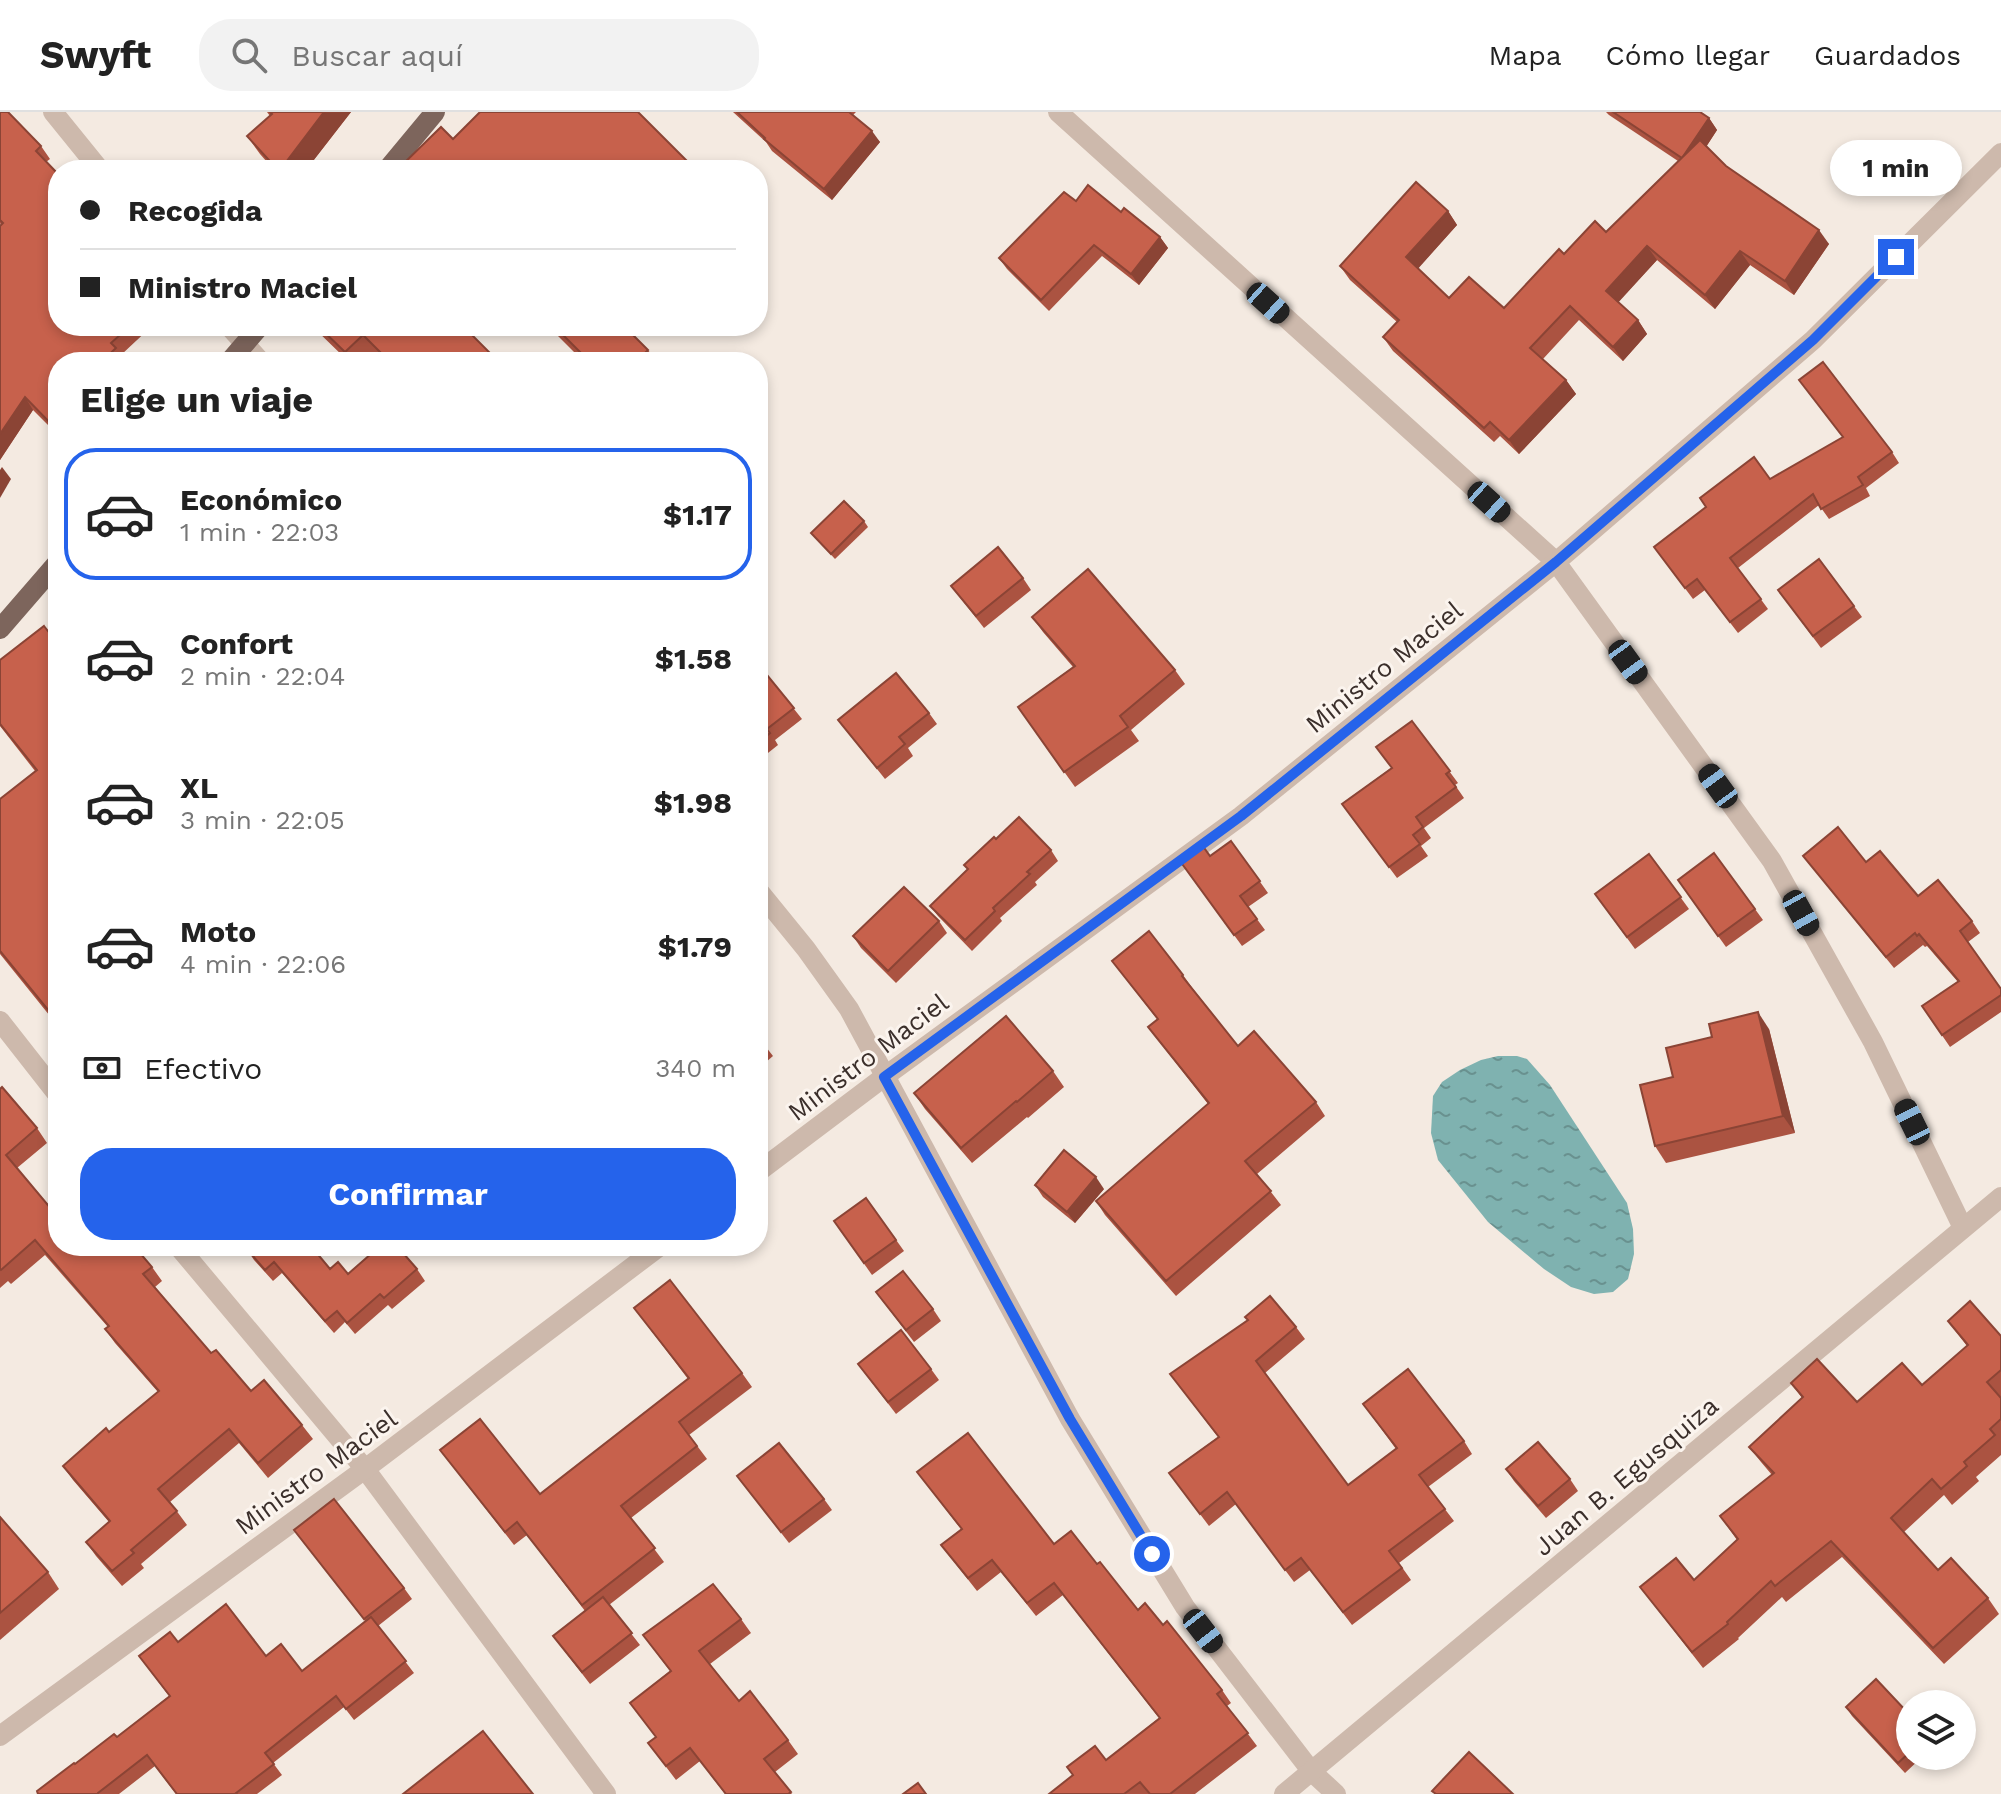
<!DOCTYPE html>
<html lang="es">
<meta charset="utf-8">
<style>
:root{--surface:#fff;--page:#f2f2f2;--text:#222;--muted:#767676;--line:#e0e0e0;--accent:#2563eb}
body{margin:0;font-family:"Work Sans",sans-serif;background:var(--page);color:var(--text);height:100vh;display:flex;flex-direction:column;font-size:30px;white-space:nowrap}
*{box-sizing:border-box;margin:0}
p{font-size:26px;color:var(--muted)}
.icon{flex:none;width:44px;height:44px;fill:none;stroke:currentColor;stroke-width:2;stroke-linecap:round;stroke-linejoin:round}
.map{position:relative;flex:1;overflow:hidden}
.panel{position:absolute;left:48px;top:240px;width:720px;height:904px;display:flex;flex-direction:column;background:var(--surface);border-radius:32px;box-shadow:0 4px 12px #0003}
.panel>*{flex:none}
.top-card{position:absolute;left:48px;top:48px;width:720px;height:176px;border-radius:32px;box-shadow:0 4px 12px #0003;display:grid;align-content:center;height:176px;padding:0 32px;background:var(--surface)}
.fabs{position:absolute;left:1896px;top:1578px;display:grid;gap:16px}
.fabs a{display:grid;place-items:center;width:80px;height:80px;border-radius:50%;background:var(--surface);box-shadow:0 4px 12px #0003;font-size:40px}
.end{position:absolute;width:36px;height:36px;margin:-18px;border:10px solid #2563eb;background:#fff;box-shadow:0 0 0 4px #fff}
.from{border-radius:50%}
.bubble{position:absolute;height:56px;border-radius:28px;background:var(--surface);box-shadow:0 4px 12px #0003;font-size:26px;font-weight:700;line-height:56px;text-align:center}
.car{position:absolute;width:24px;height:48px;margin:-24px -12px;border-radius:10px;box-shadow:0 0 6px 2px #0007;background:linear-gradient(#222 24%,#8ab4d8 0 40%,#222 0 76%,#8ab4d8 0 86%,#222 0)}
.top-card b{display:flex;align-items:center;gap:28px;height:76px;font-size:30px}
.top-card b+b{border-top:2px solid var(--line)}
.top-card i{width:20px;height:20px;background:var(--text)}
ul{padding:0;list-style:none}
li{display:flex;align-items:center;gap:24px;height:132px;margin:0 16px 12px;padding:0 16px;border:4px solid transparent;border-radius:32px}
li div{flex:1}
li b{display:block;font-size:30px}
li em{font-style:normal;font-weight:700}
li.current{border-color:var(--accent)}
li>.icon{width:72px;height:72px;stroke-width:1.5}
h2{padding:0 32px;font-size:36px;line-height:96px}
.pay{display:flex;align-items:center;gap:20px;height:88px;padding:0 32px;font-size:30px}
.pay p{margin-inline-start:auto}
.cta{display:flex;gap:16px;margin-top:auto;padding:16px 32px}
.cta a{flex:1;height:92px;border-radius:32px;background:var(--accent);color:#fff;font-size:32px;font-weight:700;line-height:92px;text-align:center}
header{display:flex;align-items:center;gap:48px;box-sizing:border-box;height:112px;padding:0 40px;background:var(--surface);border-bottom:2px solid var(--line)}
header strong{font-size:38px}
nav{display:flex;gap:44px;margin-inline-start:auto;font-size:28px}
.search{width:560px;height:72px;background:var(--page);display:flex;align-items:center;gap:20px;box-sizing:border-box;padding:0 28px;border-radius:32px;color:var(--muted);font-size:30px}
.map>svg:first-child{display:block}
.water{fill:url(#water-ripples)}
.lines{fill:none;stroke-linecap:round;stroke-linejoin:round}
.minor{stroke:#cdb9ac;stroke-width:20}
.major{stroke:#7d655c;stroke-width:20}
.wall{fill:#ab5341}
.shaded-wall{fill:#8b4435}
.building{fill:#c7614c;stroke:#8b4435;stroke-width:2}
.route{stroke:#2563eb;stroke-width:10}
.labels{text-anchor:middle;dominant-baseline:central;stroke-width:6;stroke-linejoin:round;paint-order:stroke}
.street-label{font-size:26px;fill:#3b2f2b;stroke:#fbf4ee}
</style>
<header>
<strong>Swyft</strong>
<div class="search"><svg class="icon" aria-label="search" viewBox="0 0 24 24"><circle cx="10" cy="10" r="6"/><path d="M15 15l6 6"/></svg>Buscar aquí</div>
<nav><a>Mapa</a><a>Cómo llegar</a><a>Guardados</a></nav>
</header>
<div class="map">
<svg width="2001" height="1682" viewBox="0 0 2001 1682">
<defs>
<pattern id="water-ripples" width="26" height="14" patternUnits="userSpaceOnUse" patternTransform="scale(2)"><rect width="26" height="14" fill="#7fb2b0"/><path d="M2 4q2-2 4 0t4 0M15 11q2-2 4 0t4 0" fill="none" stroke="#69918f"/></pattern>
</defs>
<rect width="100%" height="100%" fill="#f4eae1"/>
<!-- water -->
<polygon class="water" points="1498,944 1517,944 1527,947 1550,973 1627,1091 1633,1117 1634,1142 1628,1167 1613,1180 1594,1182 1571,1175 1544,1157 1488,1110 1438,1048 1431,1021 1433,984 1442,970 1460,958 1481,948"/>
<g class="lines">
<!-- minor -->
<g class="minor">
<polyline points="53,0 100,58"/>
<polyline points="1058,0 1556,450 1772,749 1873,930 1963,1116"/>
<polyline points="229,214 261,250"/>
<polyline points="758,778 806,837 849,897 1070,1307 1185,1495 1312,1660 1336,1682"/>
<polyline points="0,909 58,983"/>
<polyline points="758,1060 884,965 1241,704 1556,450 1813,228 2001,41"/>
<polyline points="178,1134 365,1357 606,1682"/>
<polyline points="0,1624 365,1357 660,1134"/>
<polyline points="1284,1682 2001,1085"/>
</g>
<!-- major -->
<g class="major">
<polyline points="387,58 435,0"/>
<polyline points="229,250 260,214"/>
<polyline points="0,517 58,450"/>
</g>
</g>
<!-- wall -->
<g class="wall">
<polygon points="0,0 41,34 50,47 46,50 58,214 152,214 121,243 125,248 123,250 58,250 58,323 33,298 0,348 0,114 1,113 0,111"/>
<polygon points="267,0 351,0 306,58 274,58 260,42 247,24 270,4"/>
<polygon points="733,0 856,0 853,3 880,30 832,88 772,39 766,30"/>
<polygon points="1606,0 1700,0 1709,6 1717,18 1706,35 1726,54 1829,132 1794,183 1750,153 1715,197 1657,148 1618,190 1638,208 1647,222 1623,249 1579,208 1543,247 1566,268 1576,282 1519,342 1500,324 1494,330 1393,239 1383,225 1397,210 1350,168 1340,154 1448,99 1457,113 1418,156 1449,186 1504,196 1564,142 1606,120 1678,49 1609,3"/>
<polygon points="1076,89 1121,100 1160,125 1168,136 1139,173 1102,144 1049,199 1007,157 999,146"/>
<polygon points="312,214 463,214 498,250 385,250 376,241 367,250 349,250"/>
<polygon points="550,214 624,214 648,238 657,250 584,250 556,222"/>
<polygon points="1892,340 1899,351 1866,376 1870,384 1829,407 1819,393 1738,456 1768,497 1738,521 1705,478 1693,487 1654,435 1770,367"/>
<polygon points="864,409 868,415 835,447 811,421"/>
<polygon points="1023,466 1031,478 984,516 951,474"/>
<polygon points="1778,478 1854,494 1862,505 1821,536"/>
<polygon points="1032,505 1175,558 1185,572 1131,618 1139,629 1075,675 1018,595 1073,555 1043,520"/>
<polygon points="58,532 58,914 0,842 0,687 35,659 0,614 0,548"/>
<polygon points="758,552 802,607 775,628 778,633 758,649"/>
<polygon points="929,601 937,612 908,636 913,644 885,667 838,608"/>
<polygon points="1412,609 1458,671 1455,673 1464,686 1424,716 1431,726 1421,734 1428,744 1397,766 1342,692 1391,656"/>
<polygon points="996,727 1051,738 1058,749 1035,770 1037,773 1000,806 1002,809 972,839 938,804 930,794 968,758 964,753"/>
<polygon points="1231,729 1268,781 1248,795 1265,818 1242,834 1180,749 1210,744"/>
<polygon points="1714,741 1763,808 1726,835 1678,768"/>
<polygon points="1649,742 1689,797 1635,837 1595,782"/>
<polygon points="1803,744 1866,750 1918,784 1972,809 1980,821 1968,830 2001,877 2001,900 1950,935 1922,894 1958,870 1927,834 1925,835 1923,833 1894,856"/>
<polygon points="939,809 947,821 896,871 861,836 853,824"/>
<polygon points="1112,849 1183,863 1193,877 1238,934 1316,990 1325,1004 1257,1062 1281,1093 1176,1184 1105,1103 1096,1089 1208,992 1148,915 1157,907"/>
<polygon points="1769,917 1795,1021 1666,1051 1655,1034 1673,965"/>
<polygon points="758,925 773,944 758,957"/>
<polygon points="1053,959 1064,975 1028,1006 1027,1005 972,1051 925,997 914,981"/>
<polygon points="0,977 37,1016 47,1031 17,1056 86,1137 152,1155 162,1169 155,1175 211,1241 251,1279 302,1313 313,1327 268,1366 239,1331 170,1390 187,1413 141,1452 144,1456 122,1474 96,1444 86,1430 109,1410 73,1368 63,1354 109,1320 158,1280 115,1231 105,1217 108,1215 45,1143 11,1172 8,1169 0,1176"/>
<polygon points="1035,1073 1104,1077 1075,1111 1043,1085"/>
<polygon points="866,1086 904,1139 872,1163 834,1109"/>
<polygon points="246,1136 348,1162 417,1157 425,1169 392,1197 388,1193 355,1222 345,1210 334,1221 282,1161 273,1169 254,1148"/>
<polygon points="876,1180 933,1197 941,1209 914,1230"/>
<polygon points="634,1196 742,1261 752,1275 689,1323 707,1347 631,1406 664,1450 609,1493 640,1533 590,1572 553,1524 585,1499 527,1423 514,1433 440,1338 540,1382 688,1267"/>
<polygon points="1948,1209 2001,1224 2001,1343 1976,1365 1979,1369 1952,1393 1944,1383 1904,1420 1938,1458 1988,1486 1999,1502 1944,1552 1842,1445 1786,1490 1782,1485 1738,1526 1739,1527 1703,1556 1640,1475 1694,1468 1737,1428 1720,1404 1772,1363 1761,1350 1749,1335 1802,1286 1791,1271 1857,1290 1922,1273 1967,1234"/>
<polygon points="1296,1215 1305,1227 1265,1261 1348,1373 1396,1337 1363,1292 1464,1329 1472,1342 1428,1375 1454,1409 1399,1451 1411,1468 1352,1513 1310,1458 1294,1470 1236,1392 1209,1414 1169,1361 1218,1325 1170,1262"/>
<polygon points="858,1252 931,1257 939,1268 896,1302"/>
<polygon points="1506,1357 1570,1367 1578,1379 1546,1406 1514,1369"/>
<polygon points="917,1360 1054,1432 1097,1452 1138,1498 1163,1513 1222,1578 1231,1591 1227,1594 1257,1634 1195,1682 1049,1682 1106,1648 1159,1606 1063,1483 1036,1504 1001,1460 977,1479 941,1433 961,1417"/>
<polygon points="737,1364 824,1387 832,1398 789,1431"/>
<polygon points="0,1405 48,1460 59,1477 0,1528"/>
<polygon points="294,1418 404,1476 412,1487 378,1514 414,1561 354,1608 344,1595 273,1651 282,1663 257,1682 176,1682 155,1654 119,1682 38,1682 75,1652 117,1625 169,1584 139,1544 178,1530 266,1544 302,1559 365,1509"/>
<polygon points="741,1507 751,1521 710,1552 739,1589 788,1628 798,1642 775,1660 792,1682 725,1682 700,1649 676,1668 648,1631 656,1625 630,1591 670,1559 643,1523"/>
<polygon points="1846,1595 1907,1600 1910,1597 1910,1644 1923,1644 1905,1661 1852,1604"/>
</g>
<!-- shaded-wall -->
<g class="shaded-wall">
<polygon points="324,0 351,0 306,58 280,58"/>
<polygon points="1709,6 1717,18 1691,58 1683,46"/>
<polygon points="872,19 880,30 832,88 824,77"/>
<polygon points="1448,99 1457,113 1416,159 1406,145"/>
<polygon points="1819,118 1829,132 1794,183 1785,169"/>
<polygon points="1160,125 1168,136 1139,173 1131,162"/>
<polygon points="1647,134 1657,148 1616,193 1606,179"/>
<polygon points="1740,139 1750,153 1715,197 1705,183"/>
<polygon points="1638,208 1647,222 1623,249 1613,235"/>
<polygon points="1566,268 1576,282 1519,342 1509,328"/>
<polygon points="25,285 33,298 0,348 0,322"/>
<polygon points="2,355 11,367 0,386 0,358"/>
<polygon points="1758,900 1769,917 1795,1021 1783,1004"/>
<polygon points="1096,1065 1104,1077 1075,1111 1067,1100"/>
</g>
<!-- building -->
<g class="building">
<polygon points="0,0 8,0 41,34 36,39 58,62 58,214 130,214 111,231 116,236 101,250 58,250 57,318 25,285 0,322 0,114 3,111 0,108"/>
<polygon points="270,0 324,0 280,58 278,58 247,24 272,2"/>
<polygon points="480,0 638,0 696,58 397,58 441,15 453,27"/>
<polygon points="737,0 849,0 872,19 824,77 764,27 765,26"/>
<polygon points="1613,0 1700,0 1709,6 1682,46"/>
<polygon points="1700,28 1726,54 1819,118 1785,169 1740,139 1705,183 1647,134 1606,179 1638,208 1613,235 1570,194 1530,236 1566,268 1509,328 1490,310 1484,316 1383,225 1399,208 1340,154 1416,70 1448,99 1406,145 1449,186 1469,165 1504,196 1559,137 1564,142 1595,109 1606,120"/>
<polygon points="1088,73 1121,100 1124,96 1160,125 1131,162 1094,133 1041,188 999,146 1064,80 1076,89"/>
<polygon points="318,214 463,214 495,246 492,250 390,250 363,223 345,240"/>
<polygon points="554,214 624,214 648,238 636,250 590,250"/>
<polygon points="1823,250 1892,340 1858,365 1863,373 1821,397 1813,382 1730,446 1761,487 1730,510 1697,467 1685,476 1654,435 1706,395 1700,386 1754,345 1770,367 1843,325 1799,268"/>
<polygon points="844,389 864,409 831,442 811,421"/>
<polygon points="998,435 1023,466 976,504 951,474"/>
<polygon points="1819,447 1854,494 1813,524 1778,478"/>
<polygon points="1088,457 1175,558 1120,604 1128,615 1064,660 1018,595 1075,554 1032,505"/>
<polygon points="44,514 58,532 58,910 0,839 0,687 37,658 0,612 0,548"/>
<polygon points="758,552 794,596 767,617 770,621 758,631"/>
<polygon points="896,561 929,601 899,625 905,632 877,656 838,608"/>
<polygon points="1412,609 1450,659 1446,662 1456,675 1416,705 1423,715 1413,723 1420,732 1389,755 1342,692 1392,656 1376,635"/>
<polygon points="1019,705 1051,738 1027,760 1030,762 993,796 995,799 965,828 930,794 968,757 964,753 994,725 996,727"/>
<polygon points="1838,715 1866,750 1880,739 1918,784 1938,768 1972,809 1960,819 2001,877 2001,883 1942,923 1922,894 1959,869 1919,822 1917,824 1915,821 1886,845 1803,744"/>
<polygon points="1231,729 1260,769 1240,784 1257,807 1234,823 1180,749 1202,733 1210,744"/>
<polygon points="1714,741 1755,797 1718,824 1678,768"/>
<polygon points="1649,742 1681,785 1627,825 1595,782"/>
<polygon points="904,775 939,809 888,859 853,824"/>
<polygon points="1149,819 1183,863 1182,864 1238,934 1254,919 1316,990 1245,1049 1271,1079 1166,1169 1096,1089 1209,991 1148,915 1158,907 1112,849"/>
<polygon points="1758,900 1783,1004 1655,1034 1640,973 1673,965 1666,936 1712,925 1709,912"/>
<polygon points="1006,904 1053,959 1017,990 1016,989 961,1036 914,981"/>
<polygon points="758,925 765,933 758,939"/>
<polygon points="2,975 37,1016 6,1043 58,1105 58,1134 83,1134 86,1137 90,1134 134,1134 152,1155 143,1162 211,1241 216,1238 251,1279 264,1268 302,1313 258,1351 229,1317 158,1377 177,1399 131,1438 134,1441 112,1459 86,1430 110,1409 63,1354 106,1316 109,1320 159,1279 105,1217 109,1214 35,1128 1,1158 0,1157 0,977"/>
<polygon points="1064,1038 1096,1065 1067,1100 1035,1073"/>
<polygon points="866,1086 896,1128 864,1151 834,1109"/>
<polygon points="249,1134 311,1134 330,1157 338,1150 348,1162 380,1134 397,1134 417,1157 384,1186 380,1182 347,1211 337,1199 325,1209 274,1150 265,1158 246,1136"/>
<polygon points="903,1159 933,1197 906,1218 876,1180"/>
<polygon points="670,1168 742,1261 679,1310 697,1334 621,1394 655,1436 582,1493 517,1410 505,1420 440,1338 480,1307 540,1382 689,1266 634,1196"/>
<polygon points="1270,1184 1296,1215 1256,1249 1348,1373 1397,1336 1363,1292 1408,1257 1464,1329 1419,1363 1445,1397 1389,1439 1402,1456 1343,1500 1301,1446 1285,1458 1227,1380 1200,1402 1169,1361 1219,1325 1170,1262 1248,1208 1245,1205"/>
<polygon points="1970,1189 2001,1224 2001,1258 1987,1270 2001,1286 2001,1307 1990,1317 1995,1323 1964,1350 1967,1354 1941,1377 1932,1367 1891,1406 1938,1458 1951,1446 1988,1486 1933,1536 1831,1429 1775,1474 1771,1469 1727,1510 1728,1512 1692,1540 1640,1475 1676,1446 1694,1468 1738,1427 1720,1404 1774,1361 1749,1335 1803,1285 1791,1271 1817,1247 1857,1290 1902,1251 1922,1273 1968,1233 1948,1209"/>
<polygon points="901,1218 931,1257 888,1290 858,1252"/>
<polygon points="968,1321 1054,1432 1071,1419 1097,1452 1100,1450 1138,1498 1145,1491 1163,1513 1167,1509 1222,1578 1217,1582 1248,1621 1170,1682 1150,1682 1140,1670 1124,1682 1049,1682 1073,1663 1067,1655 1095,1634 1106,1648 1160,1606 1054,1471 1027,1491 992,1448 968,1466 941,1433 962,1417 917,1360"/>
<polygon points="1538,1330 1570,1367 1538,1394 1506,1357"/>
<polygon points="779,1331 824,1387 781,1420 737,1364"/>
<polygon points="334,1387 404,1476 364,1507 294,1418"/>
<polygon points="0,1405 48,1460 0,1501"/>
<polygon points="713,1472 741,1507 699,1539 739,1589 750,1579 788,1628 764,1647 791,1680 788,1682 726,1682 690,1636 666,1654 648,1631 656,1625 630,1591 671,1559 643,1523"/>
<polygon points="603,1485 632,1521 582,1560 553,1524"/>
<polygon points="226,1492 266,1544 281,1532 302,1559 371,1505 406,1549 346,1597 336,1584 265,1641 274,1652 236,1681 237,1682 177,1682 147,1643 98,1681 98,1682 38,1682 37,1679 74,1651 75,1652 114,1622 117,1625 170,1584 139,1544 170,1520 178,1530"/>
<polygon points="1876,1567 1907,1600 1910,1597 1910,1640 1898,1651 1846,1595"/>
<polygon points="483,1619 533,1682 403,1682"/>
<polygon points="1469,1640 1513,1682 1436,1682 1432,1679"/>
<polygon points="918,1671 926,1682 903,1682"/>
</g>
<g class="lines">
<!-- route -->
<polyline class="route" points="1152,1442 1070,1307 884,965 1241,704 1556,450 1813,228 1896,145"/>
</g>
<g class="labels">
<!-- street labels -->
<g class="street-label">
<text transform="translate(1384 555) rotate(-39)">Ministro Maciel</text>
<text transform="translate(868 945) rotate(-37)">Ministro Maciel</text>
<text transform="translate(316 1360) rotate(-36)">Ministro Maciel</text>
<text transform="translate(1626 1364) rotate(-40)">Juan B. Egusquiza</text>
</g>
</g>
</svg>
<div class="fabs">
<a><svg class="icon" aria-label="layers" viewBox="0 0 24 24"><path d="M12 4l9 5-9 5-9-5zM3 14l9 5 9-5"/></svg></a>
</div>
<i class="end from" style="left:1152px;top:1442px"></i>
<i class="end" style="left:1896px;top:145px"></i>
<div class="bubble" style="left:1830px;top:28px;width:132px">1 min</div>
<i class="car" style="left:1268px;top:191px;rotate:132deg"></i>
<i class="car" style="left:1489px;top:390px;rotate:132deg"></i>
<i class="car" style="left:1628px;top:550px;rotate:144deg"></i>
<i class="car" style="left:1718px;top:674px;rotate:324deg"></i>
<i class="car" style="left:1801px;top:801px;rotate:151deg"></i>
<i class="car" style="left:1912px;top:1010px;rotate:334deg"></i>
<i class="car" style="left:1203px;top:1519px;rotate:142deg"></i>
<div class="top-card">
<b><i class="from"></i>Recogida</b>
<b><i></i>Ministro Maciel</b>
</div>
<section class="panel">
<h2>Elige un viaje</h2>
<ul>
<li class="current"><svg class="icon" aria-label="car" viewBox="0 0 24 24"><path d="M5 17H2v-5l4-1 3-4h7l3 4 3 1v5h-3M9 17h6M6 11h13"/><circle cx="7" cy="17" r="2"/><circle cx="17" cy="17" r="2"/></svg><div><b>Económico</b><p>1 min · 22:03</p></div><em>$1.17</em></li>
<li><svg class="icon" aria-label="car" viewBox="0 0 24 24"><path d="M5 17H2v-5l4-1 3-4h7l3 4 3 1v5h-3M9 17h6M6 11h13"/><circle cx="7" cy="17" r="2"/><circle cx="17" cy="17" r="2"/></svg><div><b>Confort</b><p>2 min · 22:04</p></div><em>$1.58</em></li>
<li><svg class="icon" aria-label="car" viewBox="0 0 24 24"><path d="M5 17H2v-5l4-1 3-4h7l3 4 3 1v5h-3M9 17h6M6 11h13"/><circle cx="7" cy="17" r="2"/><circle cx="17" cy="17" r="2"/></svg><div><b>XL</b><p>3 min · 22:05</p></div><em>$1.98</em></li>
<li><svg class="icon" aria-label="car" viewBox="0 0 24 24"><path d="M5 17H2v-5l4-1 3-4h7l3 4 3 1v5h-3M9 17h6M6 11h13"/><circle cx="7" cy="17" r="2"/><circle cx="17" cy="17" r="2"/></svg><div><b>Moto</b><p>4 min · 22:06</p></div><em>$1.79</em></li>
</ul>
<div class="pay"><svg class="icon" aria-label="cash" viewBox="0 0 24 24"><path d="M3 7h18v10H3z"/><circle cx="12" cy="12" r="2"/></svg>Efectivo<p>340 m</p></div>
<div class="cta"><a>Confirmar</a></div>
</section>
</div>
